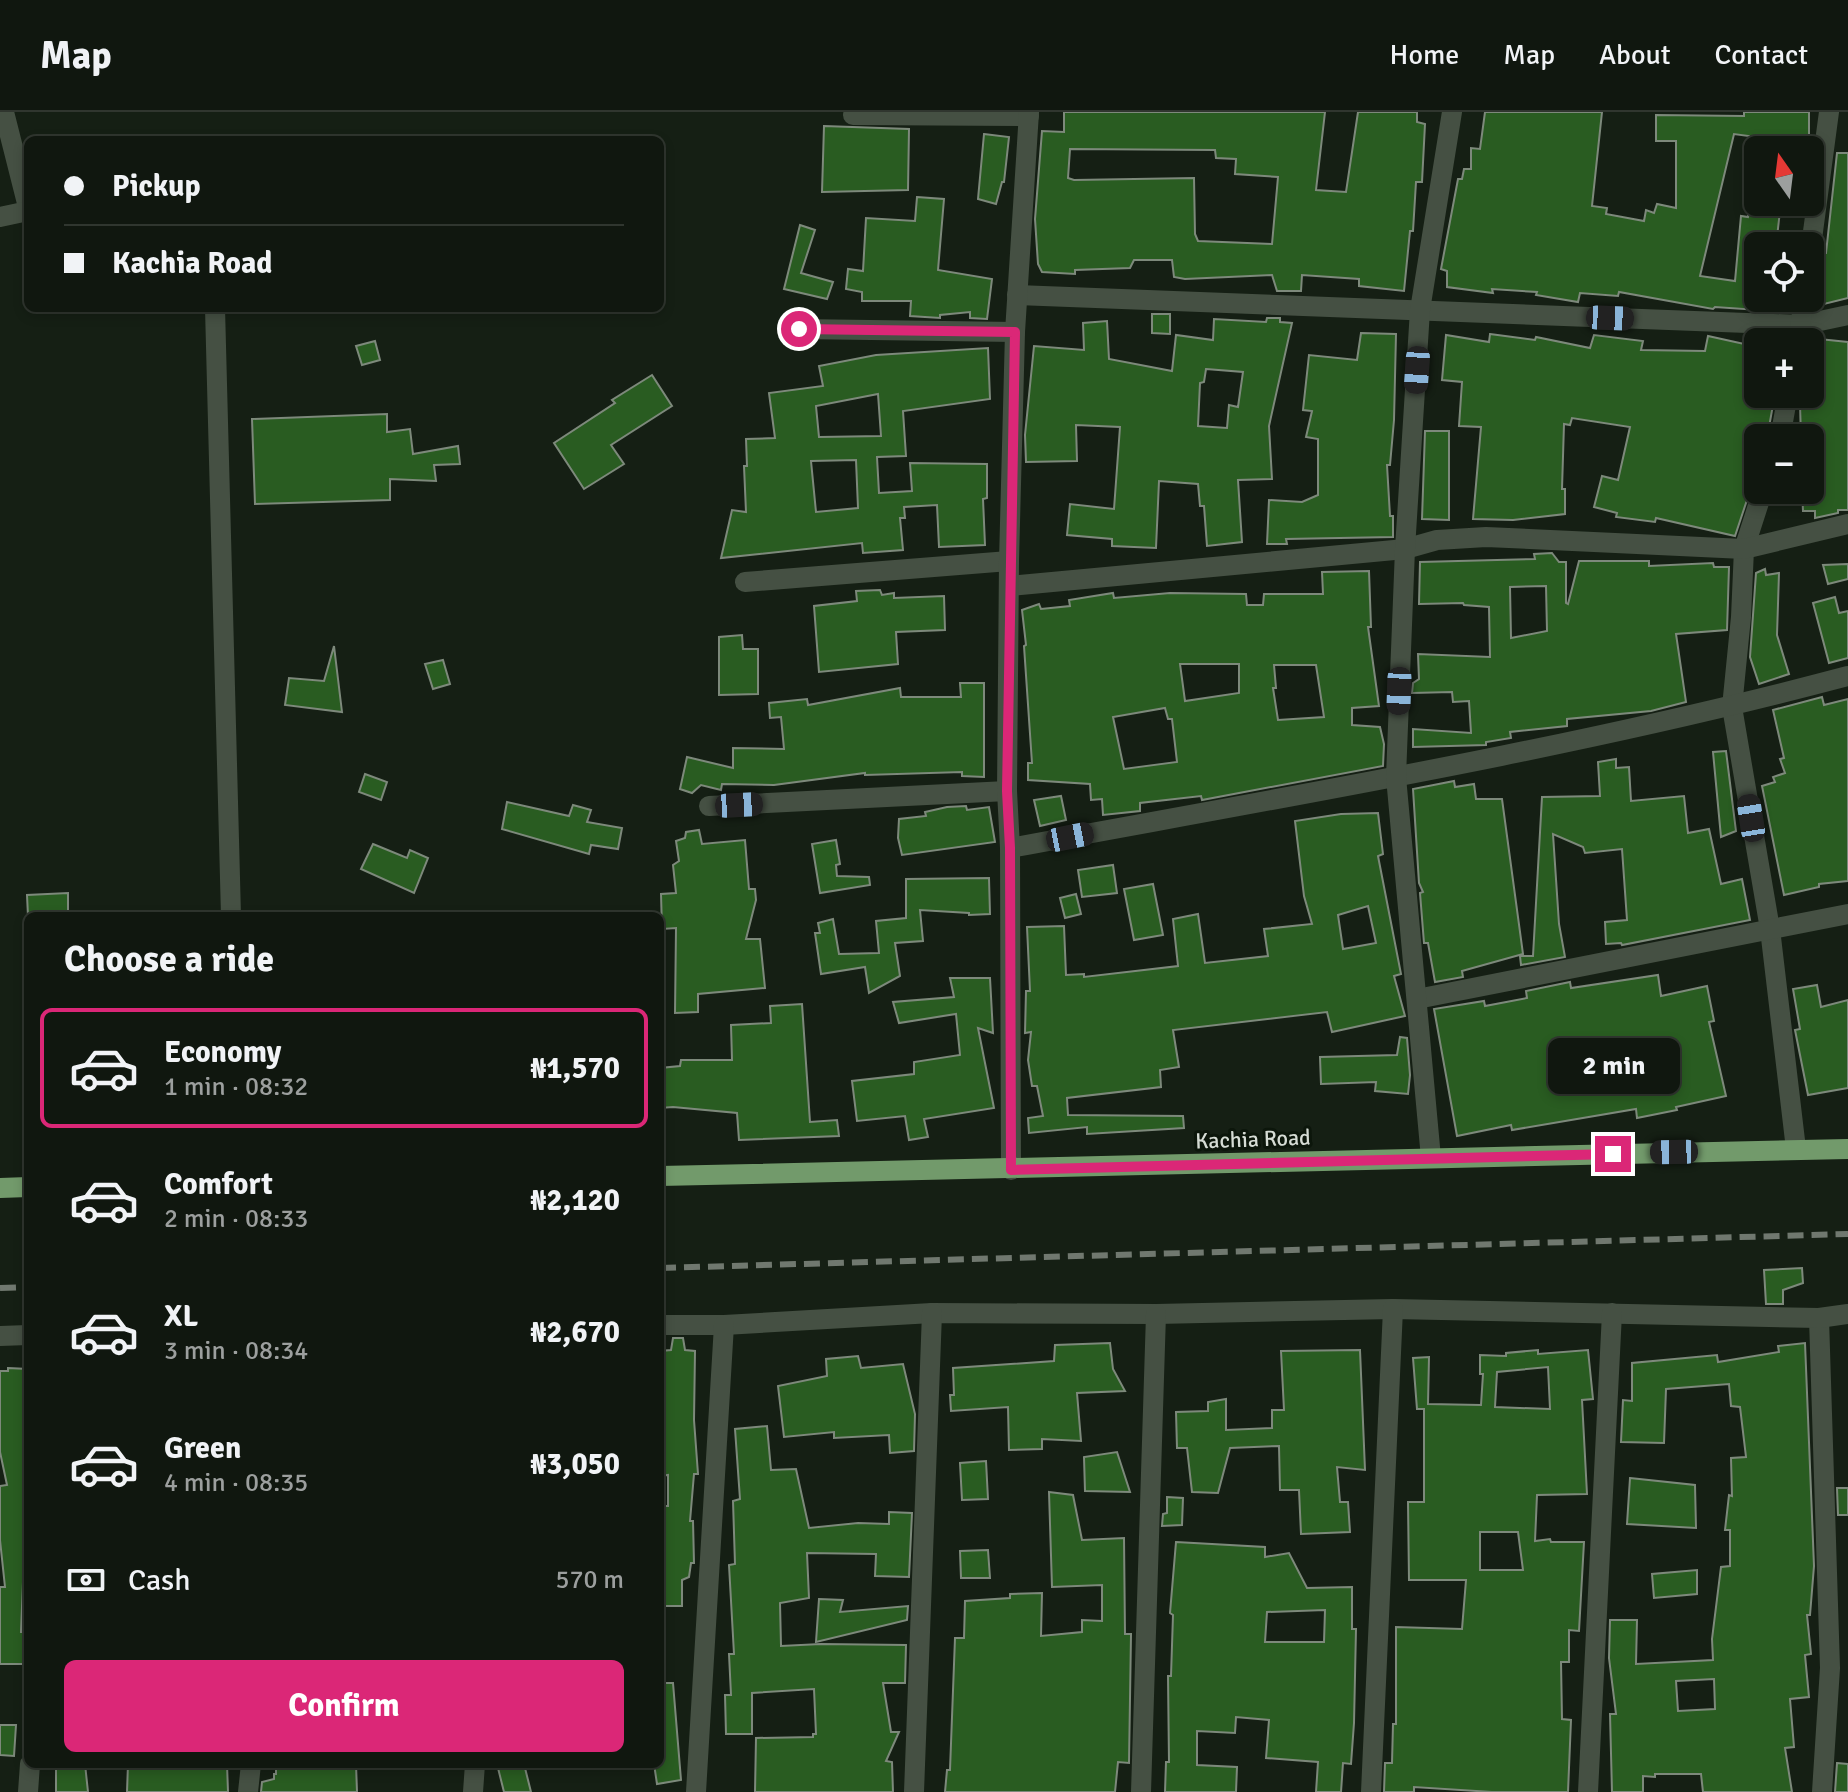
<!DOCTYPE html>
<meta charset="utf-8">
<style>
:root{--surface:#10170f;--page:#1e241d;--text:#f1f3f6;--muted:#9c9f9e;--line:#30362f;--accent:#db2777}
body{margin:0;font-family:Signika,sans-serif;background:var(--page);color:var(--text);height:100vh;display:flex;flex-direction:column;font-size:30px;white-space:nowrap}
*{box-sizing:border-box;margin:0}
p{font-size:26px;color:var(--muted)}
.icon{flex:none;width:44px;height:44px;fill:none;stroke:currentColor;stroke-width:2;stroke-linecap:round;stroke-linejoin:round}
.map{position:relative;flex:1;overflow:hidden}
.panel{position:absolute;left:24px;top:800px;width:640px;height:856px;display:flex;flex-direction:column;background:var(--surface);border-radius:12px;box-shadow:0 4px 12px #0003,0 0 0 2px var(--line)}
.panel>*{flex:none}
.top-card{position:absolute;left:24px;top:24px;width:640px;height:176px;border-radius:12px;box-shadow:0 4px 12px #0003,0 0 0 2px var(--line);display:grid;align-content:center;height:176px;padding:0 40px;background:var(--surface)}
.needle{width:52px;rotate:346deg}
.fabs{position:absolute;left:1744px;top:24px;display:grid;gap:16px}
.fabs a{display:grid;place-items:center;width:80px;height:80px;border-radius:12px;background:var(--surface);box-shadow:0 4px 12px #0003,0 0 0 2px var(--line);font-size:40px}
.end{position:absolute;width:36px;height:36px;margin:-18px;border:10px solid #db2777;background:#fff;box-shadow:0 0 0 4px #fff}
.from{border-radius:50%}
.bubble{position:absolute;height:56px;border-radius:12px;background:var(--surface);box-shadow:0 4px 12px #0003,0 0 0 2px var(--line);font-size:26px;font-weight:700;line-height:56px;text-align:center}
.car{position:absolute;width:24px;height:48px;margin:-24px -12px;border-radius:10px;box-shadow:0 0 6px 2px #0007;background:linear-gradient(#222 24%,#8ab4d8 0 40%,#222 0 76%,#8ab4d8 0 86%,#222 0)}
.top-card b{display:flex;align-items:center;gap:28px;height:76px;font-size:30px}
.top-card b+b{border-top:2px solid var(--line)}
.top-card i{width:20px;height:20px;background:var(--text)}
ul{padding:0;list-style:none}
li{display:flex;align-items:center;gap:24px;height:120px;margin:0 16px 12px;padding:0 24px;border:4px solid transparent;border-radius:12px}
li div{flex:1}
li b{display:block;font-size:30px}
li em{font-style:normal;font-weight:700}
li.current{border-color:var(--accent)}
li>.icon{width:72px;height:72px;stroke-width:1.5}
h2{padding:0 40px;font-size:36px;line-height:96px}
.pay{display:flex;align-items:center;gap:20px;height:88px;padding:0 40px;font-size:30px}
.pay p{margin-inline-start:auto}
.button{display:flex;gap:16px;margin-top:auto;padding:16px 40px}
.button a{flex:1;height:92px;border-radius:12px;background:var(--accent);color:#fff;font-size:32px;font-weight:700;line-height:92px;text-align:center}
header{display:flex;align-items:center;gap:48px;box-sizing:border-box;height:112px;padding:0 40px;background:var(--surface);border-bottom:2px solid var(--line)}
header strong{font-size:38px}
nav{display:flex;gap:44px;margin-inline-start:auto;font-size:28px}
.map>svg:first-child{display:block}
.building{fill:#295c21;stroke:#7d897b;stroke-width:2;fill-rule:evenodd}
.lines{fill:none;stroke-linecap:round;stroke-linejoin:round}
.minor{stroke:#455043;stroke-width:20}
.major{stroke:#729a6b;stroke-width:20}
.rail{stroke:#70786f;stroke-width:6;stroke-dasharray:16 8;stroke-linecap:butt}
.route{stroke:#db2777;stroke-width:10}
.labels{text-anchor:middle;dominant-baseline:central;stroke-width:6;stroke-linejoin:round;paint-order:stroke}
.street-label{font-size:22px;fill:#d6dcd5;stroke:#0c160b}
</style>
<header>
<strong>Map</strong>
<nav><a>Home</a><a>Map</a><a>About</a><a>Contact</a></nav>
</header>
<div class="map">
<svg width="1848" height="1680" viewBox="0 0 1848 1680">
<rect width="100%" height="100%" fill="#151f14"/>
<!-- building -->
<g class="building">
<path d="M1064,0H1325L1316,78L1346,80L1358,0H1417V10L1425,12L1422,70H1416L1413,119H1410L1404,179L1359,174V167L1302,163L1301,179H1277L1272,163L1185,167L1174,165L1172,148H1134L1130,156L1075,158V162L1042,160L1038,152L1035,107L1042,19L1064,20ZM1070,37L1215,38L1216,46L1236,47L1235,62L1278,65L1272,132L1198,129L1195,122L1194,66L1074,68L1068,66Z"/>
<polygon points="1485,0 1602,0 1592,94 1607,96 1606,102 1644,109 1646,98 1654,101 1657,92 1676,96 1676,29 1656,29 1656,3 1744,4 1744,0 1809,0 1809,25 1799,24 1798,38 1748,38 1749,24 1734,22 1700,164 1735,169 1741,104 1748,105 1750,90 1781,90 1776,134 1758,134 1758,198 1715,195 1713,197 1619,180 1618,184 1580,181 1578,190 1536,183 1537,180 1492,177 1493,181 1447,175 1447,159 1441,157 1458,67 1462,67 1464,57 1471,57 1471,36 1480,37"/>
<polygon points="824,14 909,17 908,78 822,80"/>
<polygon points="984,22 1009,25 1004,70 1002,70 996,92 978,87"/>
<polygon points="1837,41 1848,41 1848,186 1816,194 1822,146 1823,141 1826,141"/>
<polygon points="917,85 944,87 938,158 992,167 987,207 970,206 970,200 940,203 940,206 910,204 911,189 862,189 862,180 846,177 848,157 863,159 866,106 915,109"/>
<polygon points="800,113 815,118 801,161 833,170 827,187 784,177"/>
<polygon points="1152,202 1170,202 1170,222 1152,221"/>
<path d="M1267,206H1280V210L1292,211L1269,314L1272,367L1238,368L1242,430L1207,434L1204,394H1200L1198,372L1159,369L1156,436L1112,434V427L1067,423L1070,392L1114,397L1120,315L1076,313L1077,349L1026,350L1025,323L1034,234L1084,238L1083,211L1107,209L1109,247L1172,259L1176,223L1213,228L1214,207L1266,210ZM1206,257L1243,260L1238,295L1229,293L1227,316L1198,314L1200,271L1204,270Z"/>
<polygon points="1361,221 1396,222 1394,308 1390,353 1387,353 1390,404 1393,404 1393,425 1286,427 1287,432 1267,432 1269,388 1302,390 1318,383 1318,327 1306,325 1312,299 1303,298 1309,243 1357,248"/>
<polygon points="1490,222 1535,228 1536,225 1590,236 1594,223 1643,229 1641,238 1705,239 1708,224 1758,235 1758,282 1775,282 1767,326 1758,326 1753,370 1735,424 1656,406 1655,410 1616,405 1617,401 1594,395 1602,364 1618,368 1630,315 1572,306 1570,313 1564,312 1562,377 1565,377 1565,402 1513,408 1473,407 1481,315 1459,314 1462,270 1442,268 1446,223 1489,230"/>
<polygon points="1819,227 1848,230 1848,398 1838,398 1838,401 1815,406 1815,399 1803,399 1802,378 1810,378 1810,326 1801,326 1800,292 1810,292 1810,238 1817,239"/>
<polygon points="375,229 380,248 362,253 356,234"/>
<path d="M988,236L990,287L903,299L906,344L877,345L879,381L912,379L910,351L987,352V386L983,387L985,433L939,435L937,393L904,395L905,406H900L903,438L863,441L862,431L721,446L732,398L746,400L744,354H747L746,327L775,326L769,281L823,274L819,254L876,243ZM878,282L881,324L819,325L816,294ZM856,348L858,396L816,400L811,349Z"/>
<polygon points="652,263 672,294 611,333 624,352 584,377 554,331 615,291 612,288"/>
<polygon points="387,302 387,320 410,317 413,342 458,334 460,352 434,353 436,369 390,367 390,388 255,392 252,307"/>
<polygon points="1425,319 1449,319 1449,408 1422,407"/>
<path d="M1552,441L1559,450H1566V491L1568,492L1579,449H1649V454L1713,451L1714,455H1729L1727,518L1676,522L1686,590L1651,599L1567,607V614L1510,620L1511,626L1486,630V633L1413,635V617L1471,621L1469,589L1453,590L1452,580L1412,581L1413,571L1419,567L1418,542L1490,545L1489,495L1464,493L1463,491L1419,492L1420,450L1535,447L1534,442ZM1546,474L1547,519L1511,526L1510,475Z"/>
<polygon points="1848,452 1848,467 1828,472 1823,453"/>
<polygon points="1765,457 1766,463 1779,461 1777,523 1789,562 1759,572 1750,545 1756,461"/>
<path d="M1369,459L1371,515H1368L1379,594L1352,596V613L1380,615L1384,632L1383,654L1202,688L1201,684L1140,691V699L1103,703L1102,687L1091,688L1090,672L1028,668V651H1032L1024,534L1026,533L1022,498L1039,492L1041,497L1070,494L1069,488L1113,481L1114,486L1170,481L1246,482L1247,493H1263L1264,482H1323L1322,460ZM1180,552H1239V581L1185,589ZM1274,553H1316L1324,605L1278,608L1273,576H1276ZM1165,596L1168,607H1172L1177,650L1124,657L1113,605Z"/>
<polygon points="880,478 882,483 894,481 894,486 944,484 945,518 896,520 898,552 819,560 814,494 857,489 856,479"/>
<polygon points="1835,485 1839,501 1848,499 1848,546 1829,551 1813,491"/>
<polygon points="742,523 743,537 758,537 758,582 719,583 719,525"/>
<polygon points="334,534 342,600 285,593 289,566 324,569"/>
<polygon points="443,548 450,572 433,577 425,552"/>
<polygon points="960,571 984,571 984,665 962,664 962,660 865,663 865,661 774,673 722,672 721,678 701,673 692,681 680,677 687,645 733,656 733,636 784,637 781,605 770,606 769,591 807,587 808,593 900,576 901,585 961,585"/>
<polygon points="1822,585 1824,593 1848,587 1848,769 1819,772 1819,775 1784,783 1762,674 1775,670 1773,665 1785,661 1780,647 1784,646 1773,598"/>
<polygon points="1726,639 1736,719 1721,725 1713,640"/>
<polygon points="1616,647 1616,656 1629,655 1631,689 1684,684 1688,721 1709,717 1721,772 1742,767 1750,808 1622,833 1621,831 1606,832 1605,810 1627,808 1622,737 1585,741 1583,735 1553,722 1559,812 1565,845 1521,853 1520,844 1533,844 1542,685 1600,684 1598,650"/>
<polygon points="365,662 387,670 381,688 359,680"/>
<polygon points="1454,669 1455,675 1474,672 1476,687 1502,687 1523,842 1462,859 1463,865 1435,870 1428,831 1424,831 1420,781 1423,780 1419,771 1413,677"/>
<polygon points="1061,684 1066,708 1040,714 1034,688"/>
<polygon points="507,690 569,704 573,693 591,698 587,710 622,716 618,737 591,733 589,742 502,717"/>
<polygon points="966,694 967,698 989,695 995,730 902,743 898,726 899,707 926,704 925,700 947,695"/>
<path d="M1378,701L1383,742L1378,744L1401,862L1394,864L1405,904L1332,920L1327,900L1173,918L1179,955L1160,958L1161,975L1067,986L1068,1003L1183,1004L1184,1016L1087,1022V1015L1029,1021L1028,1006L1043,1004L1037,974H1032L1028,948L1031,920L1025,921L1026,879H1030L1027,815L1064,814L1066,863L1084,862V865L1178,854L1173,807L1198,802L1205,851L1268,844L1264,817L1312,812L1304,784L1295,709L1341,702ZM1368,794L1376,831L1343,837L1338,803Z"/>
<polygon points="699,718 702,732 745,728 749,777 755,777 756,788 746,827 760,827 765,876 698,882 698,900 675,901 676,816 662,817 661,782 676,781 673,753 679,749 676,729 685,726 686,720"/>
<polygon points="836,728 840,752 836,753 837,764 869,765 870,773 820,781 812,732"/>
<polygon points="373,732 407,746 410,738 428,746 414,781 361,757"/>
<polygon points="1113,753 1117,781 1082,785 1078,758"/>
<polygon points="989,766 990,802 969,803 969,801 920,798 923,829 895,831 900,864 869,881 865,855 821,862 815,821 820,821 818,811 833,807 839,842 879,841 876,809 906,806 906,767"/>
<polygon points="1153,772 1163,823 1134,828 1124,777"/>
<polygon points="68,781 68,804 28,804 27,783"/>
<polygon points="1076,782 1081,802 1065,806 1060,786"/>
<polygon points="1658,863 1661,884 1707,874 1714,909 1709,910 1726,984 1676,995 1677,998 1637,1006 1636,997 1512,1018 1511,1013 1457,1024 1434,897 1484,889 1485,894 1527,886 1526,879 1570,870 1571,876"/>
<polygon points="950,866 990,866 993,921 978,916 994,996 924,1007 928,1025 909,1028 905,1004 857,1009 852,969 914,962 914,950 960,943 956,902 899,911 893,890 954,885"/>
<polygon points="1817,873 1821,895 1848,888 1848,976 1808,983 1795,918 1800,917 1793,877"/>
<polygon points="802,892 810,1010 837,1008 839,1024 739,1028 737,1001 673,995 660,996 660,956 680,954 681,948 732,948 731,913 771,911 770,894"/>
<polygon points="1400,925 1407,926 1410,963 1408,982 1375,979 1376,970 1321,972 1320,945 1397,943"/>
<polygon points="1802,1156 1803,1171 1783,1178 1783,1192 1766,1192 1764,1158"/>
<polygon points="673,1226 683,1226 685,1238 695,1239 694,1308 698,1362 694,1362 690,1409 693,1409 694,1451 691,1451 689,1465 682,1468 682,1494 660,1494 660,1456 663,1456 664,1394 668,1394 668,1363 660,1364 660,1239 671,1238"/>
<polygon points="1110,1231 1113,1257 1125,1279 1077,1281 1081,1329 1042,1327 1042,1337 1009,1338 1008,1295 951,1299 950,1283 954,1283 953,1256 1054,1249 1055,1233"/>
<path d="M1805,1231L1814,1454L1810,1503H1807L1811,1542L1805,1543L1809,1585L1790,1587L1794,1635L1785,1636L1792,1680H1703L1701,1662H1655V1665L1643,1664V1680H1612L1610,1602H1616L1609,1546L1610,1508H1637L1636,1552L1713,1548L1712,1527L1721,1455L1730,1454V1418H1725L1729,1383L1732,1384L1731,1346L1746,1345L1740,1295L1731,1294L1729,1272L1666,1277L1664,1331L1621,1330L1623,1288L1632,1289V1251L1717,1243L1718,1250L1779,1240L1778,1234ZM1714,1567L1715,1597L1678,1599L1676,1569Z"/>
<polygon points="1360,1238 1365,1358 1337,1355 1340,1390 1348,1390 1350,1420 1301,1422 1299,1378 1280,1378 1279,1334 1230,1336 1218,1381 1192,1380 1187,1336 1177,1336 1176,1300 1208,1299 1208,1290 1226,1287 1226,1318 1272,1316 1272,1298 1284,1298 1281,1239"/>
<path d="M1538,1238V1242L1588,1238L1593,1287L1582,1288L1587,1382L1537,1383L1535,1429L1550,1427L1551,1430H1584L1579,1519L1569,1518V1550H1561L1562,1607L1571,1608L1568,1680H1492L1414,1675V1680H1384L1385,1651H1392L1393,1612H1396V1515L1462,1517L1466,1468H1409L1408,1390H1424V1297H1417L1413,1246L1429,1245L1428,1292L1481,1293L1483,1262H1480V1243L1506,1244V1241ZM1548,1255L1550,1297L1495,1295L1497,1260ZM1480,1420H1518L1523,1458H1480Z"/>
<polygon points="858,1244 861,1256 903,1252 915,1302 914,1339 890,1341 889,1323 834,1326 834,1320 784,1325 778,1274 827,1264 826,1247"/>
<polygon points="8,1256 28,1257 28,1428 24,1429 28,1470 23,1470 21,1520 25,1520 25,1552 0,1552 0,1475 5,1475 0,1428 0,1374 7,1373 0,1340 0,1259 8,1259"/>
<polygon points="767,1314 771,1358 796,1357 809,1416 858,1411 889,1412 889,1400 912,1401 909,1465 875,1464 876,1442 807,1441 809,1486 780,1491 781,1534 821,1532 906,1533 905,1571 883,1571 891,1620 899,1620 886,1649 892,1650 893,1680 755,1680 756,1626 813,1625 813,1622 816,1622 814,1577 752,1581 752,1622 726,1622 725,1583 731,1583 729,1542 734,1542 729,1453 735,1452 733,1389 740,1387 735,1317"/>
<polygon points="1117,1340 1130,1380 1085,1379 1084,1345"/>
<polygon points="986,1349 988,1387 962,1388 960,1351"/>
<polygon points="1630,1366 1695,1373 1696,1416 1627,1412"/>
<polygon points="1837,1376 1848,1376 1848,1403 1838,1403"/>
<polygon points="1049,1380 1073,1383 1082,1428 1124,1426 1125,1522 1131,1522 1129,1651 1118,1650 1115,1680 945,1680 947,1658 950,1658 955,1526 964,1526 965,1489 1010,1486 1010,1482 1042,1481 1041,1524 1082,1520 1082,1508 1102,1509 1102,1473 1052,1475"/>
<polygon points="1167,1385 1183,1386 1182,1413 1162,1414 1163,1402 1167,1401"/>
<path d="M1176,1430L1265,1435V1445L1289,1441L1307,1476L1352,1475V1517H1356L1354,1611L1351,1652L1343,1651L1341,1680H1316L1318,1650L1266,1646L1269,1608L1236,1605L1235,1621L1197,1619V1653L1237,1655L1236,1680H1165L1166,1650H1169L1168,1564H1171L1173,1503L1170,1501ZM1325,1498L1324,1530H1265L1267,1500Z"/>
<polygon points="988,1438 990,1466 961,1466 960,1439"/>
<polygon points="1697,1458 1697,1482 1654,1486 1652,1462"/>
<polygon points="819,1487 843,1488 840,1500 908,1494 907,1508 816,1530"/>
<polygon points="660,1571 673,1571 681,1668 657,1672 654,1652 660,1652"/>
<polygon points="0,1613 16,1613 14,1644 0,1643"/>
<polygon points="1837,1651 1848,1652 1848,1680 1835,1680"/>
<polygon points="56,1652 85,1652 88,1680 56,1680"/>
<polygon points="128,1652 227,1652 228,1680 127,1680"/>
<polygon points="276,1652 356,1652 357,1680 261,1680 262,1670 274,1667 274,1662 276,1662"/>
<polygon points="497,1652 524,1652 531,1680 504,1680"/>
</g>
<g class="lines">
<!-- minor -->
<g class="minor">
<polyline points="4,0 28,95"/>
<polyline points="853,3 1029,4"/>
<polyline points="0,105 28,99"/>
<polyline points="1810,142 1829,0"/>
<polyline points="1017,183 1801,213 1848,203"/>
<polyline points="215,196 231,804"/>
<polyline points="799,217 1015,220"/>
<polyline points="1798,230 1804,186"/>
<polyline points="1780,326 1788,282"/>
<polyline points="1763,378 1744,437 1741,505 1732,595 1770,817 1796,1037"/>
<polyline points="745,470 1009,449"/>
<polyline points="1009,474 1405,437 1437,428 1486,425 1744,437 1848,412"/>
<polyline points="709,694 1007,679"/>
<path d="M1010,736C1290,684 1573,637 1848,564"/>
<polyline points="1417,887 1848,802"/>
<polyline points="1431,1046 1396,665 1405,437 1420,198 1452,0"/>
<polyline points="1011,1058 1010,736 1007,679 1009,449 1015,220 1029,0"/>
<polyline points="1819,1206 1830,1556 1822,1680"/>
<polyline points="660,1213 724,1213 932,1201 1156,1202 1393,1197 1819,1206 1848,1202"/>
<polyline points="0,1224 28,1223"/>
<polyline points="28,1680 30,1652"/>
<polyline points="248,1680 251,1652"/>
<polyline points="473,1680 475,1652"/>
<polyline points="696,1680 724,1213"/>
<polyline points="914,1680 932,1201"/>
<polyline points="1141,1680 1156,1202"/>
<polyline points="1371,1680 1393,1197"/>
<polyline points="1588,1680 1612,1201"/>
</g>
<!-- major -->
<g class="major">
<polyline points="660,1064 1848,1037"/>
<polyline points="0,1076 28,1075"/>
</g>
<!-- rail -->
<g class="rail">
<polyline points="660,1156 1848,1122"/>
<polyline points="0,1176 28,1175"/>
</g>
</g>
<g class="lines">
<!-- route -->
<polyline class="route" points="799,217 1015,220 1007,679 1010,736 1011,1058 1613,1042"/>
</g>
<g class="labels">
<!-- street labels -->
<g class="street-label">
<text transform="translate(1253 1027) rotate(-2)">Kachia Road</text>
</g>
</g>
</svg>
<div class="fabs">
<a><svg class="needle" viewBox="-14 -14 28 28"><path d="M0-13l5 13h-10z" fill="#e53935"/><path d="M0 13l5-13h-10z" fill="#9c9f9e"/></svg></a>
<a><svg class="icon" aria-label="locate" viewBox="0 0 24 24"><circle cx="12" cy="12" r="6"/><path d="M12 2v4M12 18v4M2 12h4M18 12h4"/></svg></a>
<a>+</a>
<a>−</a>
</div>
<i class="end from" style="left:799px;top:217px"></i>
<i class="end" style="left:1613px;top:1042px"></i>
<div class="bubble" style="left:1548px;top:926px;width:132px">2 min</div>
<i class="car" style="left:1610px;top:206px;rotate:92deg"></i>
<i class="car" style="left:1417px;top:258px;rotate:184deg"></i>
<i class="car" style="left:1399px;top:579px;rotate:182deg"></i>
<i class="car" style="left:739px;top:693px;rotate:87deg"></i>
<i class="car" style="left:1751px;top:706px;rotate:351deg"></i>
<i class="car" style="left:1070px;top:725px;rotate:79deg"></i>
<i class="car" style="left:1674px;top:1040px;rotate:269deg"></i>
<div class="top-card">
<b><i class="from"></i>Pickup</b>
<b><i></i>Kachia Road</b>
</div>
<section class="panel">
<h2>Choose a ride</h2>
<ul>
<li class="current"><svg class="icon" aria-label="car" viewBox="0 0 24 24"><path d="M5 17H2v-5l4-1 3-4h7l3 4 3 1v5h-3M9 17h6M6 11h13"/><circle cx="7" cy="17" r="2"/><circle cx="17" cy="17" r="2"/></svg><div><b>Economy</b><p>1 min · 08:32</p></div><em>₦1,570</em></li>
<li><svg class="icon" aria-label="car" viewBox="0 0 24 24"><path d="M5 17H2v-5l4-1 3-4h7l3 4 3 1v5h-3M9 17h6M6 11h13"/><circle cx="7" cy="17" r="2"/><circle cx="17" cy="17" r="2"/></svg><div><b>Comfort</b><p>2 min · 08:33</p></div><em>₦2,120</em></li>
<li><svg class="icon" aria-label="car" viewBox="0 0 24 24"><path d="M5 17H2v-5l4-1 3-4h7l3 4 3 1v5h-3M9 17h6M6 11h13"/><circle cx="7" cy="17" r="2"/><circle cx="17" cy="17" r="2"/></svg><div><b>XL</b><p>3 min · 08:34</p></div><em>₦2,670</em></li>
<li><svg class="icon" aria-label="car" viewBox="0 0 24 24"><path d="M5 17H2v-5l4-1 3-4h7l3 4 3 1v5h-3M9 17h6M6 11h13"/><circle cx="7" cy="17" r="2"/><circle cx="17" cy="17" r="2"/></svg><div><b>Green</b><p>4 min · 08:35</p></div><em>₦3,050</em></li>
</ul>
<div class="pay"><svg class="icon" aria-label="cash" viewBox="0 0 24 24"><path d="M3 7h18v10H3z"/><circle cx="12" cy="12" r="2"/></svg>Cash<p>570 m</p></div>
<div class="button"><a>Confirm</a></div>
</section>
</div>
